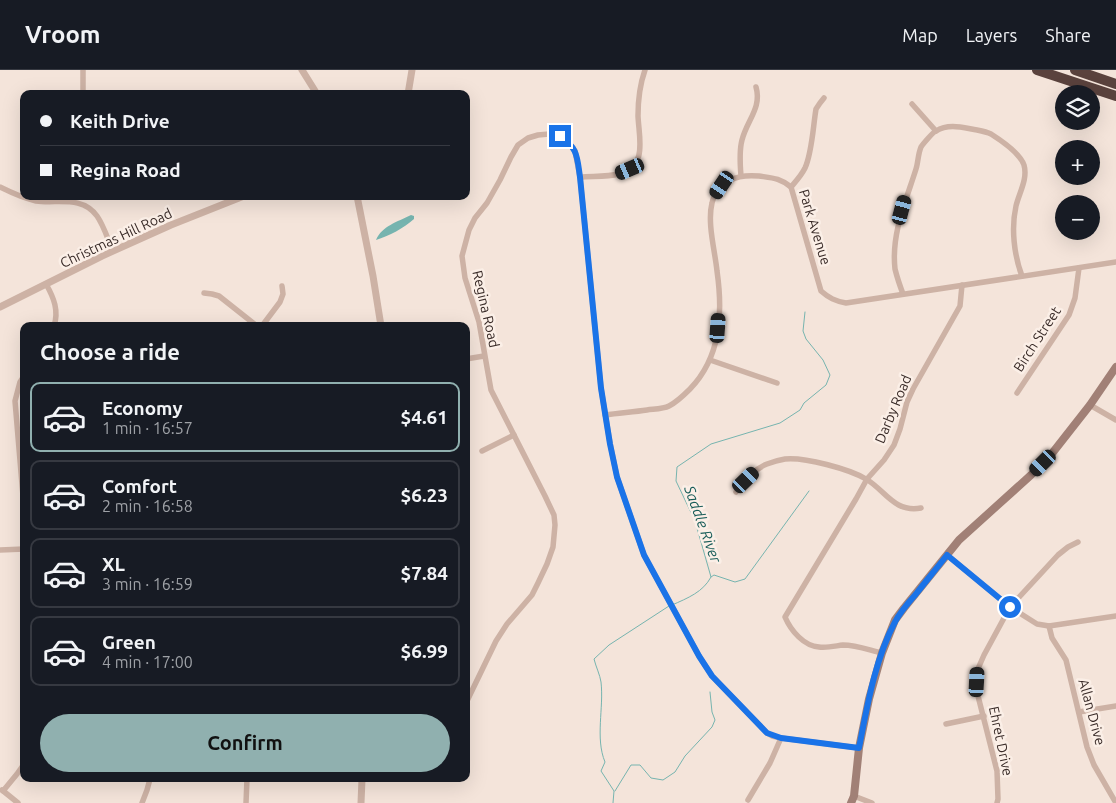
<!DOCTYPE html>
<meta charset="utf-8">
<style>
:root{--surface:#171b24;--page:#20242c;--text:#f1f3f6;--muted:#9ea1a6;--line:#363941;--accent:#90b0af}
body{margin:0;font-family:Ubuntu,sans-serif;background:var(--page);color:var(--text);height:100vh;display:flex;flex-direction:column;font-size:19px;white-space:nowrap}
*{box-sizing:border-box;margin:0}
p{font-size:16px;color:var(--muted)}
.icon{flex:none;width:28px;height:28px;fill:none;stroke:currentColor;stroke-width:2;stroke-linecap:round;stroke-linejoin:round}
.map{position:relative;flex:1;overflow:hidden}
.details{position:absolute;left:20px;top:252px;width:450px;height:460px;display:flex;flex-direction:column;background:var(--surface);border-radius:10px;box-shadow:0 5px 20px #0002}
.details>*{flex:none}
.hud{position:absolute;left:20px;top:20px;width:450px;height:110px;border-radius:10px;box-shadow:0 5px 20px #0002;display:grid;align-content:center;height:110px;padding:0 20px;background:var(--surface)}
.fabs{position:absolute;left:1055px;top:15px;display:grid;gap:10px}
.fabs a{display:grid;place-items:center;width:45px;height:45px;border-radius:50%;background:var(--surface);box-shadow:0 5px 20px #0002;font-size:25px}
.end{position:absolute;width:22px;height:22px;margin:-11px;border:6px solid #1a73e8;background:#fff;box-shadow:0 0 0 2px #fff}
.from{border-radius:50%}
.car{position:absolute;width:15px;height:30px;margin:-15px -8px;border-radius:6px;box-shadow:0 0 4px 1px #0007;background:linear-gradient(#222 24%,#8ab4d8 0 40%,#222 0 76%,#8ab4d8 0 86%,#222 0)}
.hud b{display:flex;align-items:center;gap:18px;height:48px;font-size:19px}
.hud b+b{border-top:1px solid var(--line)}
.hud i{width:12px;height:12px;background:var(--text)}
ul{padding:0;list-style:none}
li{display:flex;align-items:center;gap:15px;height:70px;margin:0 10px 8px;padding:0 10px;border:2px solid var(--line);border-radius:10px}
li div{flex:1}
li b{display:block;font-size:19px}
li em{font-style:normal;font-weight:600}
li.current{border-color:var(--accent)}
li>.icon{width:45px;height:45px;stroke-width:1.5}
h2{padding:0 20px;font-size:22px;line-height:60px}
.primary-button{display:flex;gap:10px;margin-top:auto;padding:10px 20px}
.primary-button a{flex:1;height:58px;border-radius:30px;background:var(--accent);color:#111;font-size:20px;font-weight:600;line-height:58px;text-align:center}
header{display:flex;align-items:center;gap:30px;box-sizing:border-box;height:70px;padding:0 25px;background:var(--surface);border-bottom:1px solid var(--line)}
header strong{font-size:24px}
nav{display:flex;gap:28px;margin-inline-start:auto;font-size:18px}
.map>svg:first-child{display:block}
.water{fill:#76b4af}
.lines{fill:none;stroke-linecap:round;stroke-linejoin:round}
.stream{stroke:#76b4af;stroke-width:1}
.minor{stroke:#cdb2a5;stroke-width:5.5}
.tertiary{stroke:#cdb2a5;stroke-width:7}
.secondary{stroke:#a18076;stroke-width:8}
.motorway{stroke:#5a423d;stroke-width:10}
.route{stroke:#1a73e8;stroke-width:6}
.labels{text-anchor:middle;dominant-baseline:central;stroke-width:5;stroke-linejoin:round;paint-order:stroke}
.street-label{font-size:14px;fill:#382a27;stroke:#fbefe7}
.water-label{font-size:15px;font-style:italic;fill:#195d59;stroke:#fbefe7}
</style>
<header>
<strong>Vroom</strong>
<nav><a>Map</a><a>Layers</a><a>Share</a></nav>
</header>
<div class="map">
<svg width="1116" height="733" viewBox="0 0 1116 733">
<rect width="100%" height="100%" fill="#f4e4da"/>
<!-- water -->
<path class="water" d="M411,145L414,146V149C404,158 389,166 376,170C382,156 397,152 411,145Z"/>
<g class="lines">
<!-- stream -->
<g class="stream">
<polyline points="711,507 714,505 735,512 745,509 809,421"/>
<path d="M672,535C688,528 703,522 711,507L695,451L676,411L677,397L711,374L780,353L800,340L804,333L826,315L830,305L823,290L806,269L803,261L805,242"/>
<polyline points="615,721 631,695 640,695 651,708 663,710 675,702 685,686 712,657 715,650 712,642 710,622"/>
<path d="M613,733L614,721L601,701L605,692C595,668 604,638 601,612C600,605 596,597 594,589L609,575L669,536"/>
</g>
<!-- minor -->
<g class="minor">
<polyline points="83,24 83,0"/>
<polyline points="912,34 936,61"/>
<path d="M741,106C740,94 739,81 742,70C747,50 762,38 756,17"/>
<path d="M580,107C593,106 607,107 619,104C648,96 639,69 638,46C638,31 640,14 645,0"/>
<path d="M0,117C12,123 23,128 36,131C57,134 82,125 97,146C104,156 108,170 113,181"/>
<path d="M791,117C796,111 801,106 805,98C812,83 813,57 816,39L820,33L824,28"/>
<path d="M46,214C54,228 59,241 54,256"/>
<polyline points="204,223 212,224 219,226 257,256"/>
<path d="M903,224C900,216 897,207 895,199C891,164 906,131 916,99C918,93 918,84 921,77C923,74 933,62 936,61C949,53 964,58 977,60C982,61 987,62 991,64C1002,71 1020,83 1024,95C1028,109 1019,123 1016,136C1011,158 1014,185 1022,206"/>
<polyline points="262,256 280,232 283,224 282,216"/>
<polyline points="466,289 484,286"/>
<polyline points="710,290 777,313"/>
<polyline points="24,306 20,312 15,331 24,438"/>
<polyline points="1017,323 1069,245 1075,228 1079,198"/>
<polyline points="1090,335 1116,350"/>
<path d="M605,345C619,343 633,342 647,340C654,339 663,339 669,336C677,332 684,325 690,319C721,287 723,243 717,201C715,181 707,153 712,133C717,110 738,104 759,106C773,108 780,108 791,117L821,221C829,228 835,231 846,233L1116,192"/>
<polyline points="482,381 514,365"/>
<path d="M736,422C745,411 754,399 767,394C772,392 779,390 785,389C805,387 849,399 866,409C885,420 894,443 921,438"/>
<polyline points="0,480 24,479"/>
<polyline points="947,485 1010,537 1037,554 1049,556 1116,546"/>
<polyline points="1049,556 1052,568 1066,590 1087,677 1094,695 1116,733"/>
<path d="M882,583C869,580 856,575 843,575C835,576 827,578 819,577C804,576 791,561 785,547L856,429L867,409L884,390L894,375L900,359L907,332L913,319L960,236L962,215"/>
<polyline points="466,633 496,571 507,554 532,525 538,513 547,494 553,477 555,455 554,445 545,426 491,320 479,252 465,208 462,186 469,160 475,148 487,133 500,110 511,87 518,75 528,68 538,65 549,64 559,67 567,71 575,81 580,107 594,248 601,318 610,373 617,407 644,485 699,586 712,606 767,663 772,666 781,668 859,678"/>
<polyline points="1079,642 1116,636"/>
<polyline points="946,654 984,646"/>
<polyline points="2,720 18,733"/>
<polyline points="3,721 17,704 24,694"/>
<polyline points="854,726 872,733"/>
<polyline points="748,730 770,693 781,668"/>
<polyline points="142,733 147,720 150,709"/>
<polyline points="246,733 247,709"/>
<polyline points="997,733 998,729 997,701 977,622 977,601 984,585 1010,537 1058,485 1068,477 1078,472"/>
</g>
<!-- tertiary -->
<g class="tertiary">
<polyline points="302,0 317,24"/>
<polyline points="408,24 412,0"/>
<polyline points="357,126 373,206 381,256"/>
<polyline points="0,237 102,186 171,155 244,126"/>
<polyline points="361,733 362,709"/>
</g>
<!-- secondary -->
<polyline class="secondary" points="851,733 854,726 859,678 869,629 882,583 895,550 904,538 959,470 1031,405 1050,386 1090,335 1116,297"/>
<!-- motorway -->
<g class="motorway">
<polyline points="1037,0 1116,26"/>
<polyline points="1075,0 1116,14"/>
</g>
</g>
<g class="lines">
<!-- route -->
<path class="route" d="M560,66C578,78 577,87 580,107L601,318L610,374L617,407L644,485L699,586L712,606L767,663L781,668L859,678C867,637 875,589 895,552C900,542 908,533 916,524C926,511 937,498 947,485L1010,537"/>
</g>
<g class="labels">
<!-- street labels -->
<g class="street-label">
<text transform="translate(815 157) rotate(73)">Park Avenue</text>
<text transform="translate(116 168) rotate(-25)">Christmas Hill Road</text>
<text transform="translate(486 239) rotate(77)">Regina Road</text>
<text transform="translate(1037 269) rotate(-57)">Birch Street</text>
<text transform="translate(893 339) rotate(-67)">Darby Road</text>
<text transform="translate(1092 642) rotate(75)">Allan Drive</text>
<text transform="translate(1001 671) rotate(78)">Ehret Drive</text>
</g>
<!-- water labels -->
<g class="water-label">
<text transform="translate(703 454) rotate(70)">Saddle River</text>
</g>
</g>
</svg>
<div class="fabs">
<a><svg class="icon" aria-label="layers" viewBox="0 0 24 24"><path d="M12 4l9 5-9 5-9-5zM3 14l9 5 9-5"/></svg></a>
<a>+</a>
<a>−</a>
</div>
<i class="end from" style="left:1010px;top:537px"></i>
<i class="end" style="left:560px;top:66px"></i>
<i class="car" style="left:630px;top:99px;rotate:247deg"></i>
<i class="car" style="left:722px;top:115px;rotate:214deg"></i>
<i class="car" style="left:902px;top:140px;rotate:15deg"></i>
<i class="car" style="left:718px;top:258px;rotate:4deg"></i>
<i class="car" style="left:1043px;top:393px;rotate:225deg"></i>
<i class="car" style="left:746px;top:410px;rotate:46deg"></i>
<i class="car" style="left:977px;top:612px;rotate:3deg"></i>
<div class="hud">
<b><i class="from"></i>Keith Drive</b>
<b><i></i>Regina Road</b>
</div>
<section class="details">
<h2>Choose a ride</h2>
<ul>
<li class="current"><svg class="icon" aria-label="car" viewBox="0 0 24 24"><path d="M5 17H2v-5l4-1 3-4h7l3 4 3 1v5h-3M9 17h6M6 11h13"/><circle cx="7" cy="17" r="2"/><circle cx="17" cy="17" r="2"/></svg><div><b>Economy</b><p>1 min · 16:57</p></div><em>$4.61</em></li>
<li><svg class="icon" aria-label="car" viewBox="0 0 24 24"><path d="M5 17H2v-5l4-1 3-4h7l3 4 3 1v5h-3M9 17h6M6 11h13"/><circle cx="7" cy="17" r="2"/><circle cx="17" cy="17" r="2"/></svg><div><b>Comfort</b><p>2 min · 16:58</p></div><em>$6.23</em></li>
<li><svg class="icon" aria-label="car" viewBox="0 0 24 24"><path d="M5 17H2v-5l4-1 3-4h7l3 4 3 1v5h-3M9 17h6M6 11h13"/><circle cx="7" cy="17" r="2"/><circle cx="17" cy="17" r="2"/></svg><div><b>XL</b><p>3 min · 16:59</p></div><em>$7.84</em></li>
<li><svg class="icon" aria-label="car" viewBox="0 0 24 24"><path d="M5 17H2v-5l4-1 3-4h7l3 4 3 1v5h-3M9 17h6M6 11h13"/><circle cx="7" cy="17" r="2"/><circle cx="17" cy="17" r="2"/></svg><div><b>Green</b><p>4 min · 17:00</p></div><em>$6.99</em></li>
</ul>
<div class="primary-button"><a>Confirm</a></div>
</section>
</div>
